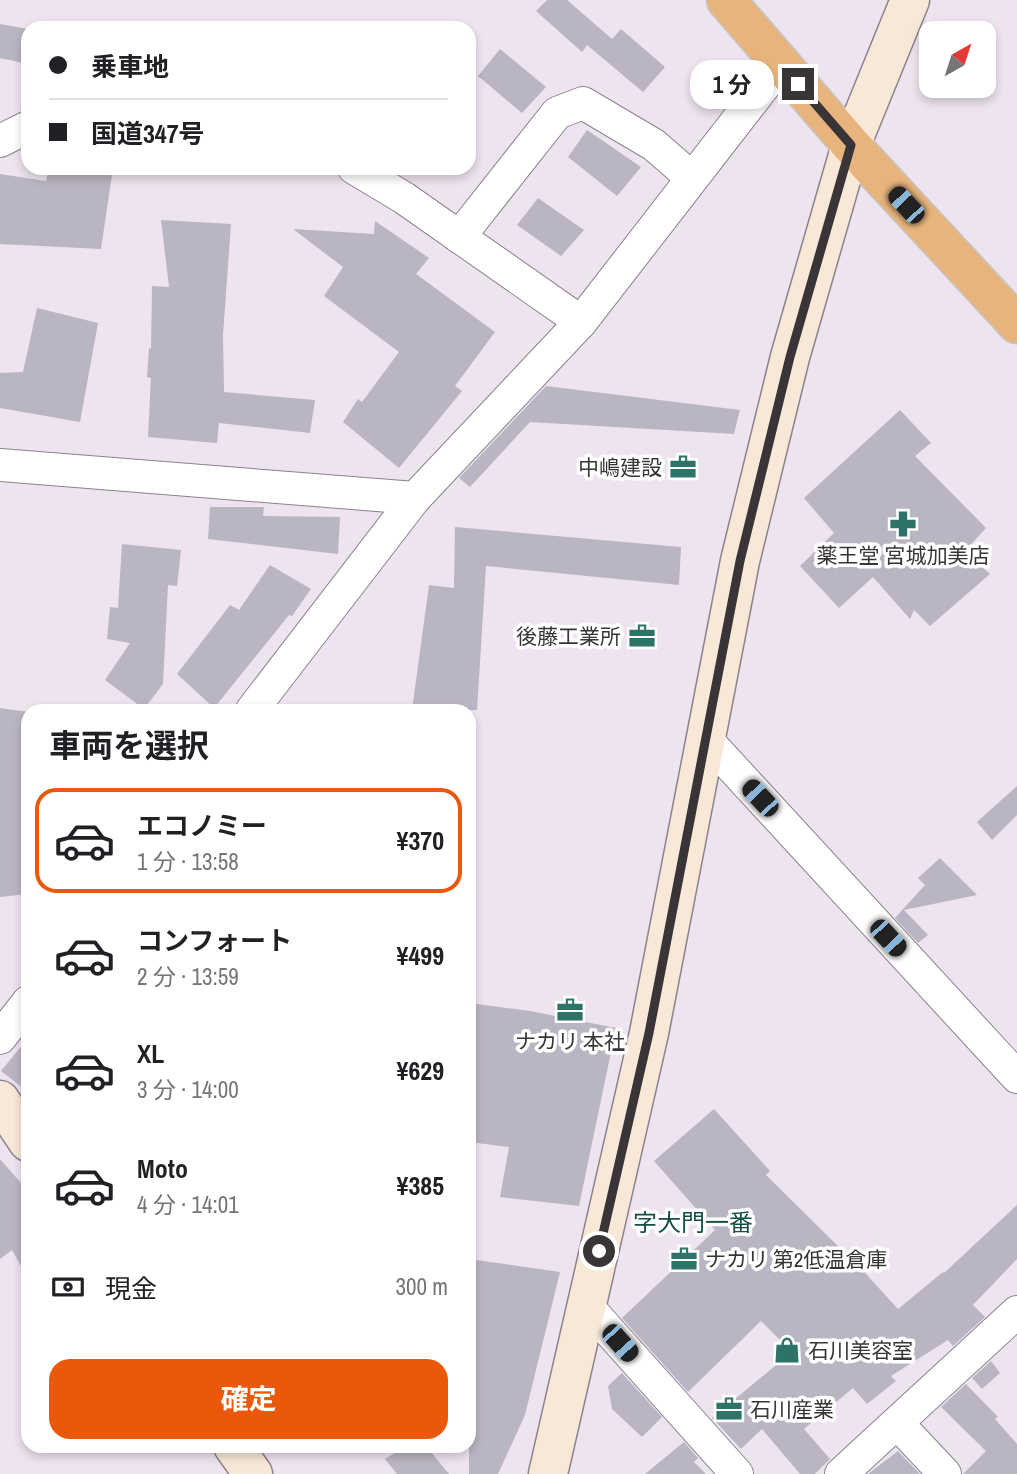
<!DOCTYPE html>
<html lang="ja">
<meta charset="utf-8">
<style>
:root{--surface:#fff;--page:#f2f2f2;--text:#202124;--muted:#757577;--line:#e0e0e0;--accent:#ea580c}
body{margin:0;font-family:"Archivo Narrow","Noto Sans JP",sans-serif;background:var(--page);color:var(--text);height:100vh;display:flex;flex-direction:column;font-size:26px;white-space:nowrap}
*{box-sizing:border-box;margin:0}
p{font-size:23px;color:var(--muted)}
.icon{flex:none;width:38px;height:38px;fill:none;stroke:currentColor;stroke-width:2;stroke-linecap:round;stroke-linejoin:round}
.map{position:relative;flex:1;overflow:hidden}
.side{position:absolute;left:21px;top:704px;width:455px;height:749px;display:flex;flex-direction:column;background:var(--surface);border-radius:21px;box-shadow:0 4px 10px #0003}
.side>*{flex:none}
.top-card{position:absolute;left:21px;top:21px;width:455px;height:154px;border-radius:21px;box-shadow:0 4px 10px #0003;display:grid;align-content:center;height:154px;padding:0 28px;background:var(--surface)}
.needle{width:46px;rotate:39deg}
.buttons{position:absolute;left:919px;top:21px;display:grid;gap:14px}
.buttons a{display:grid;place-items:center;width:77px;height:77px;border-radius:14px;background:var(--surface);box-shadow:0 4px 10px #0003;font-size:35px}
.end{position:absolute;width:32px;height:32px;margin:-16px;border:9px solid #383438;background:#fff;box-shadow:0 0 0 4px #fff}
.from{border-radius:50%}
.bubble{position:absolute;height:49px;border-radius:21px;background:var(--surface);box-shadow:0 4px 10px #0003;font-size:23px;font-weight:700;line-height:49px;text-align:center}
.car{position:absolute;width:21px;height:42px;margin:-21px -10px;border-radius:9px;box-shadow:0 0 5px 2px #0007;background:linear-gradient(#222 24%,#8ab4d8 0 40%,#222 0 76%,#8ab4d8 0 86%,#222 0)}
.top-card b{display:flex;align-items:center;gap:24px;height:66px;font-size:26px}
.top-card b+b{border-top:2px solid var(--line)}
.top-card i{width:18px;height:18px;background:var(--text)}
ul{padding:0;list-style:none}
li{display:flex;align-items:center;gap:21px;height:105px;margin:0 14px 10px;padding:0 14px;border:4px solid transparent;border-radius:21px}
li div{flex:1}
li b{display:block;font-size:26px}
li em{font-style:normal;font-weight:700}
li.current{border-color:var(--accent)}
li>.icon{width:63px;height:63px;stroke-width:1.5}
h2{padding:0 28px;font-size:32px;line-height:84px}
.pay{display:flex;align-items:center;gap:18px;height:77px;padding:0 28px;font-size:26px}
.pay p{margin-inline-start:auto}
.primary-button{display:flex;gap:14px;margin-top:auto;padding:14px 28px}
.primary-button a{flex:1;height:80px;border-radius:21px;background:var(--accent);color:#fff;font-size:28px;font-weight:700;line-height:80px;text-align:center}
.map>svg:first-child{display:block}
.building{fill:#bab5c2}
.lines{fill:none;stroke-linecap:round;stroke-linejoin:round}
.street-casing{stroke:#8b828d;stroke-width:34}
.secondary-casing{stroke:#8b828d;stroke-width:41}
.highway-casing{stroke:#c7c6c7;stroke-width:41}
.street{stroke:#fff;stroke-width:32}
.secondary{stroke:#f8e8d8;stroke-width:38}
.highway{stroke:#e7b47d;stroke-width:38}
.route{stroke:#383438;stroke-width:9}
.labels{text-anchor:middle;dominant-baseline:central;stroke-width:7;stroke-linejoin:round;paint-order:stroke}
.poi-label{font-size:21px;fill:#383438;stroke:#fff;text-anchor:start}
.quarter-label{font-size:24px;fill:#144e45;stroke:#fff}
</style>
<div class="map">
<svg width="1017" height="1474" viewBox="0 0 1017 1474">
<rect width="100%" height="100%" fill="#eee4ef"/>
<!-- building -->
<g class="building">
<polygon points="547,0 567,0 612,39 621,29 665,67 643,92 587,45 582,52 536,11"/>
<polygon points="0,24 28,29 28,64 0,58"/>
<polygon points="500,49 546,87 522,113 478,76"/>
<polygon points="587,130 641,167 617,196 568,157"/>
<polygon points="49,168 113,168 101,249 0,244 0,174 46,181"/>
<polygon points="538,198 584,230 561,256 517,225"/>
<polygon points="161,220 231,224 223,335 224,392 315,400 310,433 219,423 217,443 148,437 151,378 147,377 149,348 151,349 152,286 169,287"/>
<polygon points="375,221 429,258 416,274 495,332 455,386 462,391 399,468 343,422 358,399 362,402 399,352 324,296 343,267 293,229 374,234"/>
<polygon points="37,308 98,323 80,422 0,408 0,373 23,372"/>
<polygon points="546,386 740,410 734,434 530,422 470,487 459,478"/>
<polygon points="900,410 931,443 915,456 986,528 965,551 990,574 930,626 914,610 910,619 873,577 839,608 800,566 834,533 804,498"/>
<polygon points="210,507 264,507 263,516 340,517 338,554 208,539"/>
<polygon points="455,527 681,547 679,585 486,566 477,710 412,710 429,585 454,588"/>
<polygon points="122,544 181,550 177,586 168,585 163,684 144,709 105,680 130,643 107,639 110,607 118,608"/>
<polygon points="270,565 311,589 292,616 289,615 214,708 177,674 230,605 239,610"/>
<polygon points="0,708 28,712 28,894 0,897"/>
<polygon points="1017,786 1017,815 992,840 977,822"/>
<polygon points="940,858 977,895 904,910 928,935 918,943 895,918 925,885 918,878"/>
<polygon points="469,1003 530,1011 616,1028 579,1206 500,1197 509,1147 469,1142"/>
<polygon points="28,1038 28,1092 1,1071"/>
<polygon points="714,1109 770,1171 766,1175 846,1254 847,1253 898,1309 943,1272 944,1273 1017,1205 1017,1259 973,1305 985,1317 953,1346 948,1340 891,1376 896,1381 867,1404 853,1388 804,1429 830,1459 815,1474 800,1474 762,1429 741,1449 712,1418 792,1352 761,1321 688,1392 622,1318 715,1230 654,1161"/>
<polygon points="0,1159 28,1191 28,1279 12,1250 0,1259"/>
<polygon points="469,1259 560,1272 525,1415 498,1474 469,1474"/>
<polygon points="991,1361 1000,1373 982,1389 972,1378"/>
<polygon points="622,1373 662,1417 642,1437 612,1409 608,1386"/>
<polygon points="966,1384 998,1417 995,1419 1017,1444 1017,1474 963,1474 986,1451 941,1407"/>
<polygon points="684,1442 698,1458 694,1462 706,1474 645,1474"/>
<polygon points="405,1446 426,1446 449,1474 397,1474 385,1459"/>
<polygon points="898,1451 920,1474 868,1474"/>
</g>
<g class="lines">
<!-- street casing -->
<g class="street-casing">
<g id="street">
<polyline points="0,141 28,127"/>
<polyline points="354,168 404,198 581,322"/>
<polyline points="459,237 557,113 583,103 654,145 692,178"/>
<polyline points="0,465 415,498"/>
<polyline points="252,710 415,498 581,322 781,64"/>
<polyline points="705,738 1017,1077"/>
<polyline points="0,1038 28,1002"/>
<polyline points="586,1305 737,1474"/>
<polyline points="898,1424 945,1474"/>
<polyline points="841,1474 1017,1312"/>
</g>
</g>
<!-- secondary casing -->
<g class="secondary-casing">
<g id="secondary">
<polyline points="0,1100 28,1142"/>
<polyline points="233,1446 253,1474"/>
<polyline points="548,1474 649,1033 740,561 790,357 851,145 910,0"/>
</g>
</g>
<!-- highway casing -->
<g class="highway-casing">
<polyline id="highway" points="726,0 851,145 1017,324"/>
</g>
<!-- street -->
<use href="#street" class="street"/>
<!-- secondary -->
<use href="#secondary" class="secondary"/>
<!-- highway -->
<use href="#highway" class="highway"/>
</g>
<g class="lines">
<!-- route -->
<polyline class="route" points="599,1251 649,1033 740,561 790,357 851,145 798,84"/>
</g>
<!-- icons -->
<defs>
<g id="office-bare" transform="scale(2.1)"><path d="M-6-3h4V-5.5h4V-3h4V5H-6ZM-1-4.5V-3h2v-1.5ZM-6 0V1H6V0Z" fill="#2d7368" stroke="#fff" stroke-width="2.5" paint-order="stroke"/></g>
<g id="pharmacy-bare" transform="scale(2.1)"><path d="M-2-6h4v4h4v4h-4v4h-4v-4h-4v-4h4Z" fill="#2d7368" stroke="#fff" stroke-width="2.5" paint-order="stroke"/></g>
<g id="shop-bare" transform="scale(2.1)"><path d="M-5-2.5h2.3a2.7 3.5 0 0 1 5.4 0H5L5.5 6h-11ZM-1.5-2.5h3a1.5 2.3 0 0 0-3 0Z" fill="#2d7368" stroke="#fff" stroke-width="2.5" paint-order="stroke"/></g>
</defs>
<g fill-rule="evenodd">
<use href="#office-bare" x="683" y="467"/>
<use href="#pharmacy-bare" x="903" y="524"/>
<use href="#office-bare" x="642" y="636"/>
<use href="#office-bare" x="570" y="1010"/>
<use href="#office-bare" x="684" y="1259"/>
<use href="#shop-bare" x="787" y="1350"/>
<use href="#office-bare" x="729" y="1409"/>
</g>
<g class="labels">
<!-- poi labels -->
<g class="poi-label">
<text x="662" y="467" text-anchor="end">中嶋建設</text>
<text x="903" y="555" text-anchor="middle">薬王堂 宮城加美店</text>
<text x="621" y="636" text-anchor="end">後藤工業所</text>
<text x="570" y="1041" text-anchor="middle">ナカリ 本社</text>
<text x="705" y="1259">ナカリ 第2低温倉庫</text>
<text x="808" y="1350">石川美容室</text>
<text x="750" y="1409">石川産業</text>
</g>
<!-- quarter labels -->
<g class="quarter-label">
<text x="693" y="1222">字大門一番</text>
</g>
</g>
</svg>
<div class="buttons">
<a><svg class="needle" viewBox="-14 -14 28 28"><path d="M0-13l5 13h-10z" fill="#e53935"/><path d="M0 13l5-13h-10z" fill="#757577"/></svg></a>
</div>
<i class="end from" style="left:599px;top:1251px"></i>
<i class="end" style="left:798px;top:84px"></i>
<div class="bubble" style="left:690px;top:60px;width:84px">1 分</div>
<i class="car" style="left:906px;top:205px;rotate:317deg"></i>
<i class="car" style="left:760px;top:798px;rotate:317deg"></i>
<i class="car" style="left:888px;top:938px;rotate:137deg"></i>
<i class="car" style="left:620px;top:1343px;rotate:138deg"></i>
<div class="top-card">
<b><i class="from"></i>乗車地</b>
<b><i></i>国道347号</b>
</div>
<section class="side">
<h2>車両を選択</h2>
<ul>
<li class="current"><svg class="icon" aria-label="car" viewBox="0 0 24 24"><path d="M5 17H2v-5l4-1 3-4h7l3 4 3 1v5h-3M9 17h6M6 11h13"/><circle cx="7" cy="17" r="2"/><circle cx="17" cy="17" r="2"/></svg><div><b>エコノミー</b><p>1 分 · 13:58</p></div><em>¥370</em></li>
<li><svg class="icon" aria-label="car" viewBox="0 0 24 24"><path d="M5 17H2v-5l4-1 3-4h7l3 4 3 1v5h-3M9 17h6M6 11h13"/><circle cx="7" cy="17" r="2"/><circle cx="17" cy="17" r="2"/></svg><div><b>コンフォート</b><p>2 分 · 13:59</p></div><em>¥499</em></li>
<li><svg class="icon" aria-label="car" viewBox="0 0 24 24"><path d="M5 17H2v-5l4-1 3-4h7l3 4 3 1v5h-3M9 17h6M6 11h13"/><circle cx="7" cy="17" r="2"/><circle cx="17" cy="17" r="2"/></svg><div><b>XL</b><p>3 分 · 14:00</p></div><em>¥629</em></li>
<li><svg class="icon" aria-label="car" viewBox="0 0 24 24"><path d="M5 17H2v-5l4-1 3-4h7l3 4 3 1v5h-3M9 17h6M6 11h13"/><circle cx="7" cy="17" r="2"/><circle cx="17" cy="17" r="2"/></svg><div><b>Moto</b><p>4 分 · 14:01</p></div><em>¥385</em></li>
</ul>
<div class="pay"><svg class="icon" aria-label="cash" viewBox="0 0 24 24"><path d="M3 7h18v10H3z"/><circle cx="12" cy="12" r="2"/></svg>現金<p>300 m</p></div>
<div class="primary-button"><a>確定</a></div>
</section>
</div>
